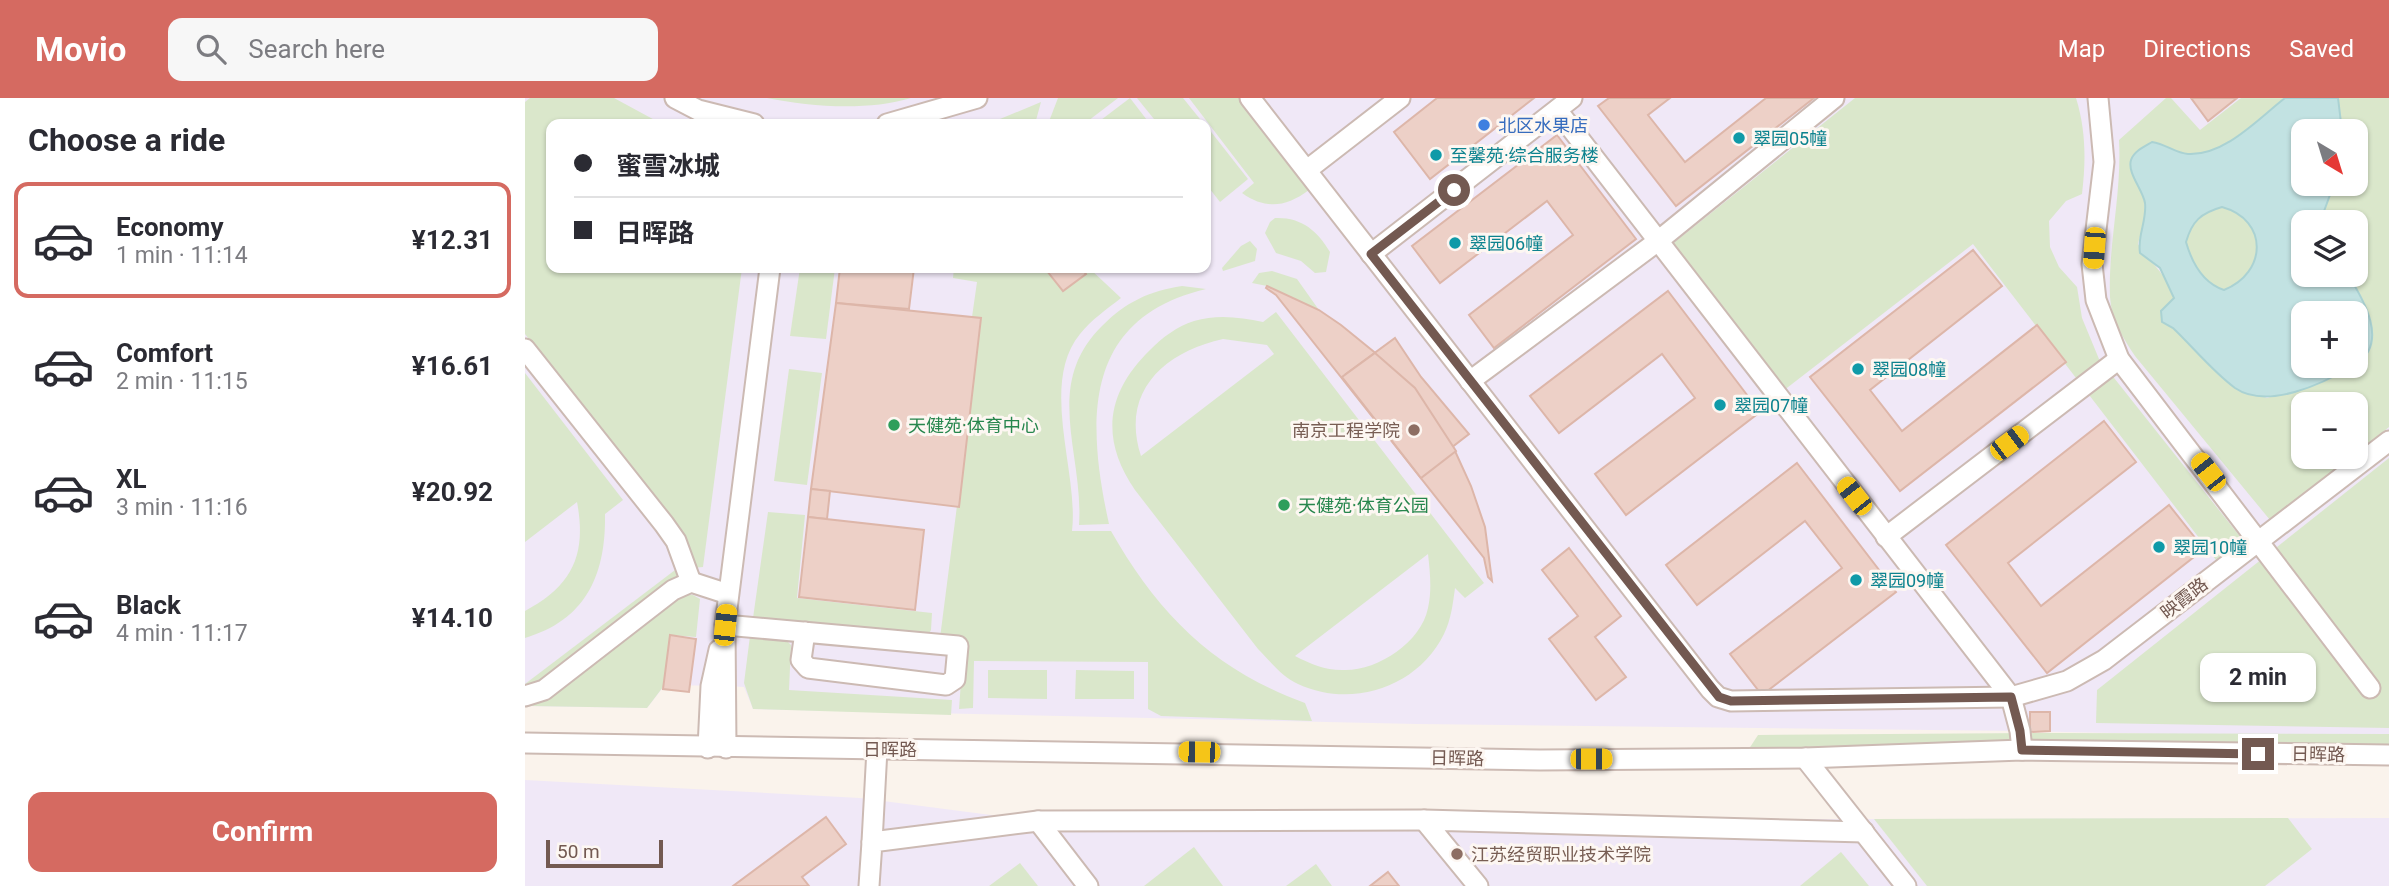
<!DOCTYPE html>
<meta charset="utf-8">
<style>
:root{--surface:#fff;--page:#f7f7f7;--text:#2b2b33;--muted:#7c7c81;--line:#e1e1e2;--accent:#d56a61}
body{margin:0;font-family:Roboto,"Noto Sans SC",sans-serif;background:var(--page);color:var(--text);height:100vh;display:flex;flex-direction:column;font-size:26px;white-space:nowrap}
*{box-sizing:border-box;margin:0}
p{font-size:23px;color:var(--muted)}
.icon{flex:none;width:38px;height:38px;fill:none;stroke:currentColor;stroke-width:2;stroke-linecap:round;stroke-linejoin:round}
.map{position:relative;flex:1;overflow:hidden}
.panel{display:flex;flex-direction:column;background:var(--surface);width:525px}
.panel>*{flex:none}
.top-card{position:absolute;left:21px;top:21px;width:665px;height:154px;border-radius:14px;box-shadow:0 2px 5px #0004;display:grid;align-content:center;height:154px;padding:0 28px;background:var(--surface)}
.needle{width:46px;rotate:142deg}
.controls{position:absolute;left:1766px;top:21px;display:grid;gap:14px}
.controls a{display:grid;place-items:center;width:77px;height:77px;border-radius:14px;background:var(--surface);box-shadow:0 2px 5px #0004;font-size:35px}
.scale{position:absolute;left:21px;bottom:18px;width:117px;box-sizing:border-box;padding-left:7px;border:4px solid #735951;border-top:0;font-size:19px;line-height:24px;white-space:nowrap;color:#735951;-webkit-text-stroke:5px #fdf7f2;paint-order:stroke}
.end{position:absolute;width:32px;height:32px;margin:-16px;border:9px solid #735951;background:#fff;box-shadow:0 0 0 4px #fff}
.from{border-radius:50%}
.bubble{position:absolute;height:49px;border-radius:14px;background:var(--surface);box-shadow:0 2px 5px #0004;font-size:23px;font-weight:700;line-height:49px;text-align:center}
.car{position:absolute;width:21px;height:42px;margin:-21px -10px;border-radius:9px;box-shadow:0 0 5px 2px #0007;background:linear-gradient(#f5c518 24%,#345 0 40%,#f5c518 0 76%,#345 0 86%,#f5c518 0)}
.top-card b{display:flex;align-items:center;gap:24px;height:66px;font-size:26px}
.top-card b+b{border-top:2px solid var(--line)}
.top-card i{width:18px;height:18px;background:var(--text)}
ul{padding:0;list-style:none}
li{display:flex;align-items:center;gap:21px;height:116px;margin:0 14px 10px;padding:0 14px;border:4px solid transparent;border-radius:14px}
li div{flex:1}
li b{display:block;font-size:26px}
li em{font-style:normal;font-weight:700}
li.current{border-color:var(--accent)}
li>.icon{width:63px;height:63px;stroke-width:1.5}
h2{padding:0 28px;font-size:32px;line-height:84px}
.cta{display:flex;gap:14px;margin-top:auto;padding:14px 28px}
.cta a{flex:1;height:80px;border-radius:14px;background:var(--accent);color:#fff;font-size:28px;font-weight:700;line-height:80px;text-align:center}
header{display:flex;align-items:center;gap:42px;box-sizing:border-box;height:98px;padding:0 35px;background:var(--accent);color:#fff}
header strong{font-size:33px}
nav{display:flex;gap:38px;margin-inline-start:auto;font-size:24px}
.search{width:490px;height:63px;background:var(--page);display:flex;align-items:center;gap:18px;box-sizing:border-box;padding:0 24px;border-radius:14px;color:var(--muted);font-size:26px}
main{display:flex;flex:1;min-height:0}
.map>svg:first-child{display:block}
.education{fill:#f0e8f7;fill-rule:evenodd}
.green{fill:#dae7cb;fill-rule:evenodd}
.water{fill:#c2e2e2;stroke:#aad2d3;stroke-width:2;fill-rule:evenodd}
.building{fill:#edd0c7;stroke:#ddb6a9;stroke-width:2}
.lines{fill:none;stroke-linecap:round;stroke-linejoin:round}
.minor-casing{stroke:#ccbab3;stroke-width:23}
.minor{stroke:#fff;stroke-width:19}
.route{stroke:#735951;stroke-width:9}
.shop-dot{fill:#3f7fe0;stroke:#fdf7f2;stroke-width:2.5}
.culture-dot{fill:#0f9aa8;stroke:#fdf7f2;stroke-width:2.5}
.leisure-dot{fill:#2e9e5b;stroke:#fdf7f2;stroke-width:2.5}
.education-dot{fill:#8d6e63;stroke:#fdf7f2;stroke-width:2.5}
.labels{text-anchor:middle;dominant-baseline:central;stroke-width:6;stroke-linejoin:round;paint-order:stroke}
.shop-label{font-size:18px;fill:#366cbe;stroke:#fdf7f2;text-anchor:start}
.culture-label{font-size:18px;fill:#0d838f;stroke:#fdf7f2;text-anchor:start}
.leisure-label{font-size:18px;fill:#27864d;stroke:#fdf7f2;text-anchor:start}
.education-label{font-size:18px;fill:#785e54;stroke:#fdf7f2;text-anchor:end}
.street-label{font-size:18px;fill:#735951;stroke:#fdf7f2}
</style>
<header>
<strong>Movio</strong>
<div class="search"><svg class="icon" aria-label="search" viewBox="0 0 24 24"><circle cx="10" cy="10" r="6"/><path d="M15 15l6 6"/></svg>Search here</div>
<nav><a>Map</a><a>Directions</a><a>Saved</a></nav>
</header>
<main>
<section class="panel">
<h2>Choose a ride</h2>
<ul>
<li class="current"><svg class="icon" aria-label="car" viewBox="0 0 24 24"><path d="M5 17H2v-5l4-1 3-4h7l3 4 3 1v5h-3M9 17h6M6 11h13"/><circle cx="7" cy="17" r="2"/><circle cx="17" cy="17" r="2"/></svg><div><b>Economy</b><p>1 min · 11:14</p></div><em>¥12.31</em></li>
<li><svg class="icon" aria-label="car" viewBox="0 0 24 24"><path d="M5 17H2v-5l4-1 3-4h7l3 4 3 1v5h-3M9 17h6M6 11h13"/><circle cx="7" cy="17" r="2"/><circle cx="17" cy="17" r="2"/></svg><div><b>Comfort</b><p>2 min · 11:15</p></div><em>¥16.61</em></li>
<li><svg class="icon" aria-label="car" viewBox="0 0 24 24"><path d="M5 17H2v-5l4-1 3-4h7l3 4 3 1v5h-3M9 17h6M6 11h13"/><circle cx="7" cy="17" r="2"/><circle cx="17" cy="17" r="2"/></svg><div><b>XL</b><p>3 min · 11:16</p></div><em>¥20.92</em></li>
<li><svg class="icon" aria-label="car" viewBox="0 0 24 24"><path d="M5 17H2v-5l4-1 3-4h7l3 4 3 1v5h-3M9 17h6M6 11h13"/><circle cx="7" cy="17" r="2"/><circle cx="17" cy="17" r="2"/></svg><div><b>Black</b><p>4 min · 11:17</p></div><em>¥14.10</em></li>
</ul>
<div class="cta"><a>Confirm</a></div>
</section>
<div class="map">
<svg width="1864" height="788" viewBox="0 0 1864 788">
<rect width="100%" height="100%" fill="#faf3ec"/>
<!-- education -->
<g class="education">
<path d="M0,0H1864V641L1495,633L892,626L228,611L219,589L202,588L140,587L122,610L0,608ZM26,26H681V170H26ZM1778,33H1830V86H1778ZM1778,124H1830V177H1778ZM1778,215H1830V268H1778ZM1778,306H1830V359H1778Z"/>
<polygon points="0,682 335,700 513,723 1864,720 1864,788 0,788"/>
</g>
<!-- green -->
<g class="green">
<polygon points="5,0 89,0 137,26 26,26 26,170 217,170 178,469 168,470 125,398 0,236 0,4"/>
<path d="M242,0H386C343,13 286,9 242,0Z"/>
<polygon points="533,0 593,0 559,26 523,26"/>
<polygon points="605,0 625,26 579,26 576,22"/>
<polygon points="612,0 658,0 679,26 633,26"/>
<path d="M664,0H714L784,92C761,109 741,112 717,95L729,85Z"/>
<path d="M1330,0H1551C1561,32 1561,63 1557,96L1541,103L1524,123L1525,149L1534,169L1552,189L1557,220L1574,261L1717,441L1691,462L1448,146L1258,293L1146,147Z"/>
<path d="M1641,0H1646L1675,32L1716,0H1760C1734,20 1700,58 1663,56C1650,55 1641,46 1627,44C1590,62 1614,75 1619,103C1622,118 1617,131 1613,146C1627,168 1641,174 1649,200L1637,213V224L1648,230L1711,290L1742,300L1815,275L1840,260L1830,188L1823,177H1830V124L1794,122L1809,86H1830V33H1817L1813,0H1864V329L1831,356L1830,306H1778V359H1826L1745,422L1610,258C1598,240 1586,221 1585,199C1583,147 1597,95 1594,42Z"/>
<polygon points="516,4 510,26 463,26"/>
<polygon points="683,30 723,81 695,104 681,86"/>
<path d="M1697,109C1744,123 1742,175 1699,192C1678,185 1667,165 1661,144C1667,123 1676,115 1697,109Z"/>
<path d="M750,120C776,119 792,132 805,154L801,174L790,175L776,163L751,155L740,135L745,124Z"/>
<polygon points="725,143 732,151 730,163 698,173 697,170 716,148"/>
<polygon points="275,170 310,170 301,241 265,238"/>
<path d="M429,170H564L596,200C582,211 566,222 555,236C514,286 554,375 547,433H586C633,516 689,572 780,605L787,623L636,618L623,611V564L449,563L448,610L434,611L439,542L415,540L456,221L447,219L452,184L428,180Z"/>
<polygon points="747,173 772,181 794,212 742,188 727,185 734,175"/>
<path d="M657,188L681,191C558,220 561,322 584,426L554,427C559,356 517,287 577,228C601,204 624,193 657,188Z"/>
<path d="M751,214L959,485L940,500L930,490C928,505 926,522 919,536C893,589 827,611 773,586C757,579 745,563 733,551L610,392C575,341 581,295 625,252C637,240 652,228 669,223C692,216 715,219 738,224ZM698,241L742,247L749,256L616,358C595,294 639,254 698,241ZM903,456C905,474 907,492 903,510C896,545 851,574 817,572C799,572 786,566 770,558Z"/>
<polygon points="264,271 297,275 282,387 249,383"/>
<path d="M0,275L98,402L80,416C81,477 61,522 0,540V513C47,488 62,457 52,404L0,444Z"/>
<polygon points="1864,360 1864,630 1571,625 1572,592"/>
<polygon points="243,414 280,417 272,500 407,515 406,532 402,539 228,520"/>
<polygon points="158,466 166,484 0,598 0,586"/>
<polygon points="153,497 168,497 175,501 171,539 145,537 138,589 122,610 5,608 6,602"/>
<polygon points="225,538 262,543 266,547 264,592 427,602 426,617 228,611 219,585"/>
<polygon points="463,572 522,572 522,601 463,600"/>
<polygon points="551,572 609,573 609,601 550,601"/>
<polygon points="1525,635 1864,636 1864,657 1218,660 1233,637"/>
<polygon points="1763,720 1787,751 1740,788 1402,788 1349,721"/>
<polygon points="669,749 698,788 619,788"/>
<polygon points="1316,754 1344,788 1275,788"/>
<polygon points="495,765 513,788 464,788"/>
<polygon points="791,766 807,788 761,788"/>
</g>
<!-- water -->
<path class="water" d="M1760,0H1813L1817,33H1778V86H1809L1795,124H1778V177H1823C1839,202 1864,245 1831,266L1830,215H1778V268H1827C1798,286 1742,312 1710,290C1687,273 1668,249 1648,230L1637,224L1636,213L1649,200L1635,170L1615,155C1612,138 1622,123 1620,105C1618,92 1602,75 1606,62C1609,53 1620,48 1627,44C1641,46 1650,55 1663,56C1700,58 1734,20 1760,0ZM1697,109C1744,122 1742,175 1699,192C1678,185 1667,165 1661,144C1667,123 1676,115 1697,109Z"/>
<!-- building -->
<g class="building">
<polygon points="912,0 1009,0 905,81 869,34"/>
<polygon points="1084,0 1145,0 1123,17 1160,64 1241,0 1289,0 1151,108 1073,8"/>
<polygon points="1666,0 1712,0 1683,23"/>
<polygon points="1032,37 1111,141 969,250 944,217 1048,137 1022,103 915,185 887,148"/>
<polygon points="1448,152 1477,188 1345,292 1377,333 1512,227 1541,264 1375,393 1285,279"/>
<polygon points="315,170 389,170 384,211 311,205"/>
<polygon points="526,170 556,170 561,176 538,193 522,173"/>
<polygon points="742,188 794,212 816,227 875,275 902,306 930,353 946,388 960,429 967,483 963,479 959,460 751,197 741,190"/>
<polygon points="1143,193 1235,314 1101,417 1070,376 1170,300 1137,256 1034,335 1005,298"/>
<polygon points="311,205 456,220 434,409 286,391"/>
<polygon points="870,240 896,279 944,336 896,373 821,276"/>
<polygon points="850,255 890,290 931,353 896,380 817,279"/>
<polygon points="1579,323 1611,364 1483,465 1516,508 1644,407 1679,451 1522,575 1421,447"/>
<polygon points="1272,365 1371,494 1237,597 1205,556 1317,470 1280,423 1172,507 1141,467"/>
<polygon points="286,391 305,393 302,421 283,419"/>
<polygon points="283,419 399,432 390,512 274,499"/>
<polygon points="1044,450 1096,518 1070,539 1101,579 1071,602 1024,541 1053,518 1017,472"/>
<polygon points="145,537 171,541 164,594 138,591"/>
<polygon points="1505,614 1525,614 1525,633 1505,634"/>
<polygon points="301,719 321,746 277,779 284,788 208,788"/>
<polygon points="863,774 874,788 845,788"/>
</g>
<g class="lines">
<!-- minor casing -->
<g class="minor-casing">
<g id="minor">
<polyline points="150,0 173,12 229,26"/>
<polyline points="725,0 1185,591 1193,599 1206,603 1486,599 1542,583 1579,562 1864,343"/>
<polyline points="1573,0 1579,64 1567,166 1571,202 1594,261 1845,590"/>
<polyline points="1032,12 1486,599 1495,633 1497,652"/>
<polyline points="362,26 452,0"/>
<polyline points="782,72 875,0"/>
<polyline points="846,156 1047,0"/>
<polyline points="0,251 139,426 151,443 166,484"/>
<polyline points="945,283 1133,143 1309,0"/>
<polyline points="1361,439 1594,261"/>
<polyline points="200,527 433,548 430,581 421,587 283,570 276,562 280,534"/>
<polyline points="0,598 19,592 148,492 166,484 203,496"/>
<polyline points="0,645 1015,662 1280,660 1497,652 1864,657"/>
<polyline points="183,650 186,588 194,552"/>
<polyline points="201,650 200,527 245,170"/>
<polyline points="1280,660 1381,788"/>
<polyline points="513,723 563,788"/>
<polyline points="347,744 352,651"/>
<polyline points="344,788 347,744 513,723 899,722"/>
<polyline points="953,788 899,722 1339,734"/>
</g>
</g>
<!-- minor -->
<use href="#minor" class="minor"/>
</g>
<g class="lines">
<!-- route -->
<polyline class="route" points="929,92 846,156 1194,599 1206,603 1486,599 1495,633 1497,652 1733,656"/>
</g>
<!-- markers -->
<circle class="shop-dot" cx="959" cy="27" r="7"/>
<g class="culture-dot">
<circle cx="1214" cy="40" r="7"/>
<circle cx="911" cy="57" r="7"/>
<circle cx="930" cy="145" r="7"/>
<circle cx="1333" cy="271" r="7"/>
<circle cx="1195" cy="307" r="7"/>
<circle cx="1634" cy="449" r="7"/>
<circle cx="1331" cy="482" r="7"/>
</g>
<g class="leisure-dot">
<circle cx="369" cy="327" r="7"/>
<circle cx="759" cy="407" r="7"/>
</g>
<g class="education-dot">
<circle cx="889" cy="332" r="7"/>
<circle cx="932" cy="756" r="7"/>
</g>
<g class="labels">
<!-- shop labels -->
<g class="shop-label">
<text x="973" y="27">北区水果店</text>
</g>
<!-- culture labels -->
<g class="culture-label">
<text x="1228" y="40">翠园05幢</text>
<text x="925" y="57">至馨苑·综合服务楼</text>
<text x="944" y="145">翠园06幢</text>
<text x="1347" y="271">翠园08幢</text>
<text x="1209" y="307">翠园07幢</text>
<text x="1648" y="449">翠园10幢</text>
<text x="1345" y="482">翠园09幢</text>
</g>
<!-- leisure labels -->
<g class="leisure-label">
<text x="383" y="327">天健苑·体育中心</text>
<text x="773" y="407">天健苑·体育公园</text>
</g>
<!-- education labels -->
<g class="education-label">
<text x="875" y="332">南京工程学院</text>
<text x="946" y="756" text-anchor="start">江苏经贸职业技术学院</text>
</g>
<!-- street labels -->
<g class="street-label">
<text transform="translate(1659 500) rotate(-38)">映霞路</text>
<text x="365" y="651">日晖路</text>
<text transform="translate(1793 656) rotate(1)">日晖路</text>
<text transform="translate(932 660) rotate(1)">日晖路</text>
</g>
</g>
</svg>
<div class="controls">
<a><svg class="needle" viewBox="-14 -14 28 28"><path d="M0-13l5 13h-10z" fill="#e53935"/><path d="M0 13l5-13h-10z" fill="#7c7c81"/></svg></a>
<a><svg class="icon" aria-label="layers" viewBox="0 0 24 24"><path d="M12 4l9 5-9 5-9-5zM3 14l9 5 9-5"/></svg></a>
<a>+</a>
<a>−</a>
</div>
<div class="scale">50 m</div>
<i class="end from" style="left:929px;top:92px"></i>
<i class="end" style="left:1733px;top:656px"></i>
<div class="bubble" style="left:1675px;top:555px;width:116px">2 min</div>
<i class="car" style="left:1569px;top:150px;rotate:184deg"></i>
<i class="car" style="left:1484px;top:345px;rotate:53deg"></i>
<i class="car" style="left:1683px;top:374px;rotate:322deg"></i>
<i class="car" style="left:1329px;top:398px;rotate:322deg"></i>
<i class="car" style="left:200px;top:527px;rotate:6deg"></i>
<i class="car" style="left:674px;top:654px;rotate:271deg"></i>
<i class="car" style="left:1066px;top:661px;rotate:90deg"></i>
<div class="top-card">
<b><i class="from"></i>蜜雪冰城</b>
<b><i></i>日晖路</b>
</div>
</div>
</main>
